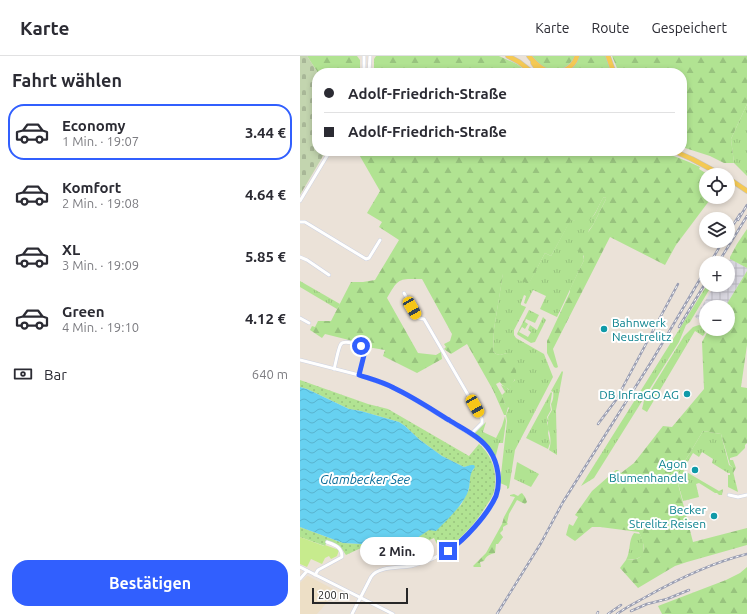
<!DOCTYPE html>
<html lang="de">
<meta charset="utf-8">
<style>
:root{--surface:#fff;--page:#f2f2f3;--text:#2b2b33;--muted:#7c7c81;--line:#e1e1e2;--accent:#315ffe}
body{margin:0;font-family:Ubuntu,sans-serif;background:var(--page);color:var(--text);height:100vh;display:flex;flex-direction:column;font-size:15px;white-space:nowrap}
*{box-sizing:border-box;margin:0}
p{font-size:13px;color:var(--muted)}
.icon{flex:none;width:22px;height:22px;fill:none;stroke:currentColor;stroke-width:2;stroke-linecap:round;stroke-linejoin:round}
.map{position:relative;flex:1;overflow:hidden}
.sheet{display:flex;flex-direction:column;background:var(--surface);width:300px}
.sheet>*{flex:none}
.top-card{position:absolute;left:12px;top:12px;width:375px;height:88px;border-radius:16px;box-shadow:0 2px 6px #0003;display:grid;align-content:center;height:88px;padding:0 12px;background:var(--surface)}
.fabs{position:absolute;left:399px;top:112px;display:grid;gap:8px}
.fabs a{display:grid;place-items:center;width:36px;height:36px;border-radius:50%;background:var(--surface);box-shadow:0 2px 6px #0003;font-size:20px}
.scale{position:absolute;left:12px;bottom:10px;width:96px;box-sizing:border-box;padding-left:4px;border:2px solid #272727;border-top:0;font-size:11px;line-height:14px;white-space:nowrap;color:#272727;-webkit-text-stroke:3px #fff;paint-order:stroke}
.end{position:absolute;width:18px;height:18px;margin:-9px;border:5px solid #315ffe;background:#fff;box-shadow:0 0 0 2px #fff}
.from{border-radius:50%}
.bubble{position:absolute;height:28px;border-radius:14px;background:var(--surface);box-shadow:0 2px 6px #0003;font-size:13px;font-weight:600;line-height:28px;text-align:center}
.car{position:absolute;width:12px;height:24px;margin:-12px -6px;border-radius:5px;box-shadow:0 0 3px 1px #0007;background:linear-gradient(#f5c518 24%,#345 0 40%,#f5c518 0 76%,#345 0 86%,#f5c518 0)}
.top-card b{display:flex;align-items:center;gap:14px;height:38px;font-size:15px}
.top-card b+b{border-top:1px solid var(--line)}
.top-card i{width:10px;height:10px;background:var(--text)}
ul{padding:0;list-style:none}
li{display:flex;align-items:center;gap:12px;height:56px;margin:0 8px 6px;padding:0 4px;border:2px solid transparent;border-radius:16px}
li div{flex:1}
li b{display:block;font-size:15px}
li em{font-style:normal;font-weight:600}
li.current{border-color:var(--accent)}
li>.icon{width:36px;height:36px;stroke-width:1.5}
h2{padding:0 12px;font-size:18px;line-height:48px}
.pay{display:flex;align-items:center;gap:10px;height:44px;padding:0 12px;font-size:15px}
.pay p{margin-inline-start:auto}
.primary-button{display:flex;gap:8px;margin-top:auto;padding:8px 12px}
.primary-button a{flex:1;height:46px;border-radius:16px;background:var(--accent);color:#fff;font-size:16px;font-weight:600;line-height:46px;text-align:center}
header{display:flex;align-items:center;gap:24px;box-sizing:border-box;height:56px;padding:0 20px;background:var(--surface);border-bottom:1px solid var(--line)}
header strong{font-size:19px}
nav{display:flex;gap:22px;margin-inline-start:auto;font-size:14px}
main{display:flex;flex:1;min-height:0}
.map>svg:first-child{display:block}
.industrial{fill:url(#industrial-grid)}
.education{fill:#eddfc6}
.grass{fill:url(#grass-tufts)}
.forest{fill:url(#forest-firs)}
.cemetery{fill:url(#cemetery-stones)}
.park{fill:url(#park-dots)}
.pitch{fill:#c7eb8d}
.water{fill:url(#water-waves)}
.lines{fill:none;stroke-linecap:round;stroke-linejoin:round}
.minor-casing{stroke:#cdd2e1;stroke-width:4}
.primary-casing{stroke:#c3c3c3;stroke-width:5.5}
.minor{stroke:#fff;stroke-width:3}
.primary{stroke:#f4c954;stroke-width:4.5}
.rail-casing{stroke:#9b9fb3;stroke-width:2.5}
.rail{stroke:#fff;stroke-width:1;stroke-dasharray:3;stroke-linecap:butt}
.route{stroke:#315ffe;stroke-width:5}
.culture-dot{fill:#0f9aa8;stroke:#fff;stroke-width:1.5}
.labels{text-anchor:middle;dominant-baseline:central;stroke-width:4;stroke-linejoin:round;paint-order:stroke}
.culture-label{font-size:12px;fill:#0d838f;stroke:#fff;text-anchor:end}
.water-label{font-size:13px;font-style:italic;fill:#0a6d99;stroke:#fff}
</style>
<header>
<strong>Karte</strong>
<nav><a>Karte</a><a>Route</a><a>Gespeichert</a></nav>
</header>
<main>
<section class="sheet">
<h2>Fahrt wählen</h2>
<ul>
<li class="current"><svg class="icon" aria-label="car" viewBox="0 0 24 24"><path d="M5 17H2v-5l4-1 3-4h7l3 4 3 1v5h-3M9 17h6M6 11h13"/><circle cx="7" cy="17" r="2"/><circle cx="17" cy="17" r="2"/></svg><div><b>Economy</b><p>1 Min. · 19:07</p></div><em>3.44 €</em></li>
<li><svg class="icon" aria-label="car" viewBox="0 0 24 24"><path d="M5 17H2v-5l4-1 3-4h7l3 4 3 1v5h-3M9 17h6M6 11h13"/><circle cx="7" cy="17" r="2"/><circle cx="17" cy="17" r="2"/></svg><div><b>Komfort</b><p>2 Min. · 19:08</p></div><em>4.64 €</em></li>
<li><svg class="icon" aria-label="car" viewBox="0 0 24 24"><path d="M5 17H2v-5l4-1 3-4h7l3 4 3 1v5h-3M9 17h6M6 11h13"/><circle cx="7" cy="17" r="2"/><circle cx="17" cy="17" r="2"/></svg><div><b>XL</b><p>3 Min. · 19:09</p></div><em>5.85 €</em></li>
<li><svg class="icon" aria-label="car" viewBox="0 0 24 24"><path d="M5 17H2v-5l4-1 3-4h7l3 4 3 1v5h-3M9 17h6M6 11h13"/><circle cx="7" cy="17" r="2"/><circle cx="17" cy="17" r="2"/></svg><div><b>Green</b><p>4 Min. · 19:10</p></div><em>4.12 €</em></li>
</ul>
<div class="pay"><svg class="icon" aria-label="cash" viewBox="0 0 24 24"><path d="M3 7h18v10H3z"/><circle cx="12" cy="12" r="2"/></svg>Bar<p>640 m</p></div>
<div class="primary-button"><a>Bestätigen</a></div>
</section>
<div class="map">
<svg width="447" height="558" viewBox="0 0 447 558">
<defs>
<pattern id="industrial-grid" width="8" height="8" patternUnits="userSpaceOnUse"><rect width="8" height="8" fill="#dbd9e2"/><path d="M0 4h8M4 0v8" fill="none" stroke="#bcbac2"/></pattern>
<pattern id="grass-tufts" width="24" height="20" patternUnits="userSpaceOnUse"><rect width="24" height="20" fill="#b1e392"/><path d="M3 7l-1-3M5 7V3M7 7l1-3M15 17l-1-3M17 17v-4M19 17l1-3" fill="none" stroke="#98c37e"/></pattern>
<pattern id="forest-firs" width="22" height="20" patternUnits="userSpaceOnUse"><rect width="22" height="20" fill="#b1e392"/><path d="M5 1l3.5 6h-7zM16 11l3.5 6h-7z" fill="#98c37e"/></pattern>
<pattern id="cemetery-stones" width="16" height="16" patternUnits="userSpaceOnUse"><rect width="16" height="16" fill="#c3d5af"/><path d="M2 7V4a2 2 0 0 1 4 0v3zM10 15v-3a2 2 0 0 1 4 0v3z" fill="#a8b797"/></pattern>
<pattern id="park-dots" width="8" height="8" patternUnits="userSpaceOnUse"><rect width="8" height="8" fill="#b1e392"/><path d="M2 2h.1M6 6h.1" fill="none" stroke="#98c37e" stroke-width="1.8" stroke-linecap="round"/></pattern>
<pattern id="water-waves" width="16" height="10" patternUnits="userSpaceOnUse"><rect width="16" height="10" fill="#67d1f1"/><path d="M0 5q4-4 8 0t8 0" fill="none" stroke="#59b3cf"/></pattern>
</defs>
<rect width="100%" height="100%" fill="#ebe2d8"/>
<!-- industrial -->
<polygon class="industrial" points="430,203 447,212 447,215 425,251 406,251 406,268 395,261 415,229 428,229 428,207"/>
<!-- education -->
<polygon class="education" points="7,520 8,520 37,535 17,558 0,558 0,527"/>
<!-- grass -->
<g class="grass">
<polygon points="447,48 447,120 434,107 431,83"/>
<path d="M304,141L306,142V143L293,169L289,174L283,198L284,204L257,261L240,253L246,240L233,234L226,248L224,247L226,240L224,239L221,247V249L226,251L214,274V279L216,282L244,298L253,321L215,394L209,432L207,433V430L200,427L207,365L206,359L209,352L205,348L202,339L205,336L201,329L206,331L209,334L210,332L211,328L215,324L207,297L200,299L196,298L193,295L194,273L203,217L229,227L245,197L251,200L271,163C275,165 276,165 280,165C297,166 296,151 304,141Z"/>
<polygon points="0,225 40,248 37,253 0,231"/>
<polygon points="407,229 412,229 390,266 386,269 379,286 294,422 281,430"/>
<polygon points="229,254 239,259 235,267 226,263 225,266 228,268 225,273 222,271 219,276 228,281 231,276 228,274 230,269 237,274 243,261 246,264 235,286 231,287 218,279 217,278"/>
<path d="M399,269L405,271C407,275 405,277 403,280L395,275L347,356L342,353L344,345L384,280L393,271Z"/>
<path d="M262,315L263,316L256,354L257,399L249,394C252,386 250,378 248,371C247,367 249,365 248,361L252,354L251,348C253,345 254,339 253,336L251,335Z"/>
<polygon points="251,336 252,337 250,349 251,354 247,361 248,364 247,367 249,373 248,377 250,387 248,393 226,382"/>
<polygon points="205,360 206,365 203,387 199,387 196,399 195,400 188,390 176,380 175,377 186,366 183,376 196,382 202,370"/>
<polygon points="403,375 421,378 429,409 432,411 438,436 428,431 428,419 430,419 430,417 428,417 412,407 413,403 402,396 399,401 393,397 383,414 419,435 423,433 422,439 419,439 417,437 415,437 399,427 396,428 399,441 383,445 376,420"/>
<polygon points="217,406 239,418 231,431 214,423"/>
<path d="M334,477L340,478L343,485L344,498L342,500L336,503L326,504C331,495 328,485 334,477Z"/>
</g>
<!-- forest -->
<g class="forest">
<polygon points="7,0 57,0 60,4 60,17 18,17"/>
<polygon points="76,0 199,0 217,8 228,17 74,17 74,3"/>
<path d="M232,0H275C270,11 258,18 246,13C241,11 236,5 232,0Z"/>
<polygon points="279,0 307,0 313,17 262,17"/>
<polygon points="312,0 447,0 447,48 431,83 434,107 424,107 410,100 382,91 382,17 319,17"/>
<path d="M57,95H361L389,106L400,111L399,113L409,119H406V141H412L376,189L365,209L310,181L253,293L258,311L256,312L254,311L247,297V285L270,236V233L284,204V200L279,196L278,193L281,187L293,169L306,143V142L304,141C299,147 295,163 287,165C284,166 284,165 280,165C276,165 274,165 271,164L251,200L245,197L229,228L203,218L194,273L193,295L196,298L200,299L207,297C215,302 219,316 214,325C212,328 211,329 210,334C207,332 201,329 200,326L196,328L202,339L205,348L208,349V351L206,359H204L193,334L167,288L151,298L144,293L146,291L144,288L150,285L152,278L122,223C99,223 99,221 87,242L118,297L136,299L141,296L142,303L117,317L83,300L85,294L73,292L68,293L65,288L25,278L22,282L10,274L12,270L15,271L18,265H31L51,226H63L75,224L99,184L79,171L82,166L67,157L80,135Z"/>
<polygon points="447,173 447,212 430,203 430,201 437,188"/>
<path d="M447,215V289L441,331L447,332V387L445,389V392L437,400L430,402V404H433L436,412L433,417L432,411L430,409L421,378L403,375L376,420L393,486L447,472V489L387,506L375,510L338,532L320,512L326,504C348,505 346,491 339,476L300,471H292L275,485L266,479L269,468L273,470L278,461L275,459L292,435L316,414H318L321,417L334,407L363,370L372,371L404,333L402,286L409,273H428V251H425Z"/>
<path d="M222,437L225,441L227,446L225,448L217,444L209,458L207,467L208,468L203,471V474L200,477L203,481L198,488H196L195,497C190,498 186,500 184,505L180,506L181,511H174L173,510L186,497L202,468L204,461L215,441L210,440V439L214,438L218,440L220,438Z"/>
<polygon points="447,511 447,558 362,558 358,550 426,524 440,517"/>
</g>
<!-- cemetery -->
<polygon class="cemetery" points="0,0 7,0 18,17 17,17 17,95 26,95 0,139"/>
<!-- park -->
<path class="park" d="M0,324L68,348L88,353L169,400L179,388C193,400 198,418 194,436C192,441 189,446 186,450C175,469 159,485 141,496L134,482L121,488L110,491L74,493L61,492L46,499L40,490L27,485L25,490L0,481V471L43,487L79,489L122,478L129,474L161,449L169,433L170,417L174,413L173,409L164,411L142,400L120,384L105,370L99,366L61,355L49,353L7,333L0,331Z"/>
<!-- pitch -->
<polygon class="pitch" points="0,481 24,490 25,489 39,494 37,500 31,503 29,500 25,502 22,508 11,503 7,511 0,508"/>
<!-- water -->
<path class="water" d="M0,331L7,333L49,353L61,355L99,366L105,370L120,384L142,400L164,411L171,409H174L175,411C167,420 172,428 167,438C160,452 147,464 136,475L129,474L111,486L79,489L43,487L0,471Z"/>
<g class="lines">
<!-- minor casing -->
<g class="minor-casing">
<g id="minor">
<polyline points="64,17 64,0"/>
<polyline points="69,17 70,0"/>
<polyline points="0,145 30,95"/>
<polyline points="0,166 5,166 66,203 69,202 80,184"/>
<polyline points="0,201 7,204 29,219"/>
<polyline points="104,237 118,262 124,263 182,363 182,367 171,378"/>
<polyline points="0,262 9,267"/>
<path d="M0,304L59,319L87,329L107,339L180,384C195,397 202,417 197,437C195,444 189,451 185,458C171,476 156,493 134,502C127,505 119,508 111,510C99,512 78,510 71,521L52,558"/>
<path d="M34,313C36,307 38,292 41,288C44,284 59,288 63,291C65,293 65,294 65,296L59,319"/>
<polyline points="429,439 438,441 447,439"/>
<polyline points="0,511 93,558"/>
<path d="M15,519L18,514L42,501C42,491 35,489 27,486"/>
<polyline points="0,523 7,515"/>
</g>
</g>
<!-- primary casing -->
<g class="primary-casing">
<g id="primary">
<polyline points="208,0 219,6 233,17"/>
<path d="M229,0C233,5 238,10 243,13C256,21 273,14 277,0"/>
<polyline points="308,0 314,17"/>
<polyline points="233,7 240,17"/>
<polyline points="374,95 392,103 422,119"/>
<polyline points="428,122 447,135"/>
</g>
</g>
<!-- minor -->
<use href="#minor" class="minor"/>
<!-- primary -->
<use href="#primary" class="primary"/>
<!-- rail casing -->
<g class="rail-casing">
<g id="rail">
<polyline points="438,164 447,149"/>
<polyline points="428,177 440,158"/>
<polyline points="410,207 423,185"/>
<polyline points="418,207 447,160"/>
<polyline points="379,271 406,226"/>
<polyline points="298,368 316,344 378,228"/>
<polyline points="331,555 347,548 367,543 389,534"/>
<polyline points="197,558 241,487 263,446 353,303 406,213"/>
<polyline points="297,558 298,556"/>
<polyline points="308,558 321,549"/>
<path d="M317,558C325,552 335,547 344,542C376,524 411,507 447,498"/>
</g>
</g>
<!-- rail -->
<use href="#rail" class="rail"/>
</g>
<g class="lines">
<!-- route -->
<path class="route" d="M61,290L64,292L65,295L59,319C71,323 83,326 94,332C113,341 131,353 149,364C163,373 181,381 190,395C198,407 201,426 196,440C188,458 165,484 148,495"/>
</g>
<!-- markers -->
<g class="culture-dot">
<circle cx="304" cy="273" r="4"/>
<circle cx="387" cy="338" r="4"/>
<circle cx="395" cy="414" r="4"/>
<circle cx="414" cy="460" r="4"/>
</g>
<g class="labels">
<!-- culture labels -->
<g class="culture-label">
<text x="312" y="266" text-anchor="start">Bahnwerk<tspan x="312" dy="14">Neustrelitz</tspan></text>
<text x="379" y="338">DB InfraGO AG</text>
<text x="387" y="407">Agon<tspan x="387" dy="14">Blumenhandel</tspan></text>
<text x="406" y="453">Becker<tspan x="406" dy="14">Strelitz Reisen</tspan></text>
</g>
<!-- water labels -->
<g class="water-label">
<text x="65" y="423">Glambecker See</text>
</g>
</g>
</svg>
<div class="fabs">
<a><svg class="icon" aria-label="locate" viewBox="0 0 24 24"><circle cx="12" cy="12" r="6"/><path d="M12 2v4M12 18v4M2 12h4M18 12h4"/></svg></a>
<a><svg class="icon" aria-label="layers" viewBox="0 0 24 24"><path d="M12 4l9 5-9 5-9-5zM3 14l9 5 9-5"/></svg></a>
<a>+</a>
<a>−</a>
</div>
<div class="scale">200 m</div>
<i class="end from" style="left:61px;top:290px"></i>
<i class="end" style="left:148px;top:495px"></i>
<div class="bubble" style="left:60px;top:481px;width:74px">2 Min.</div>
<i class="car" style="left:112px;top:252px;rotate:150deg"></i>
<i class="car" style="left:175px;top:350px;rotate:150deg"></i>
<div class="top-card">
<b><i class="from"></i>Adolf-Friedrich-Straße</b>
<b><i></i>Adolf-Friedrich-Straße</b>
</div>
</div>
</main>
